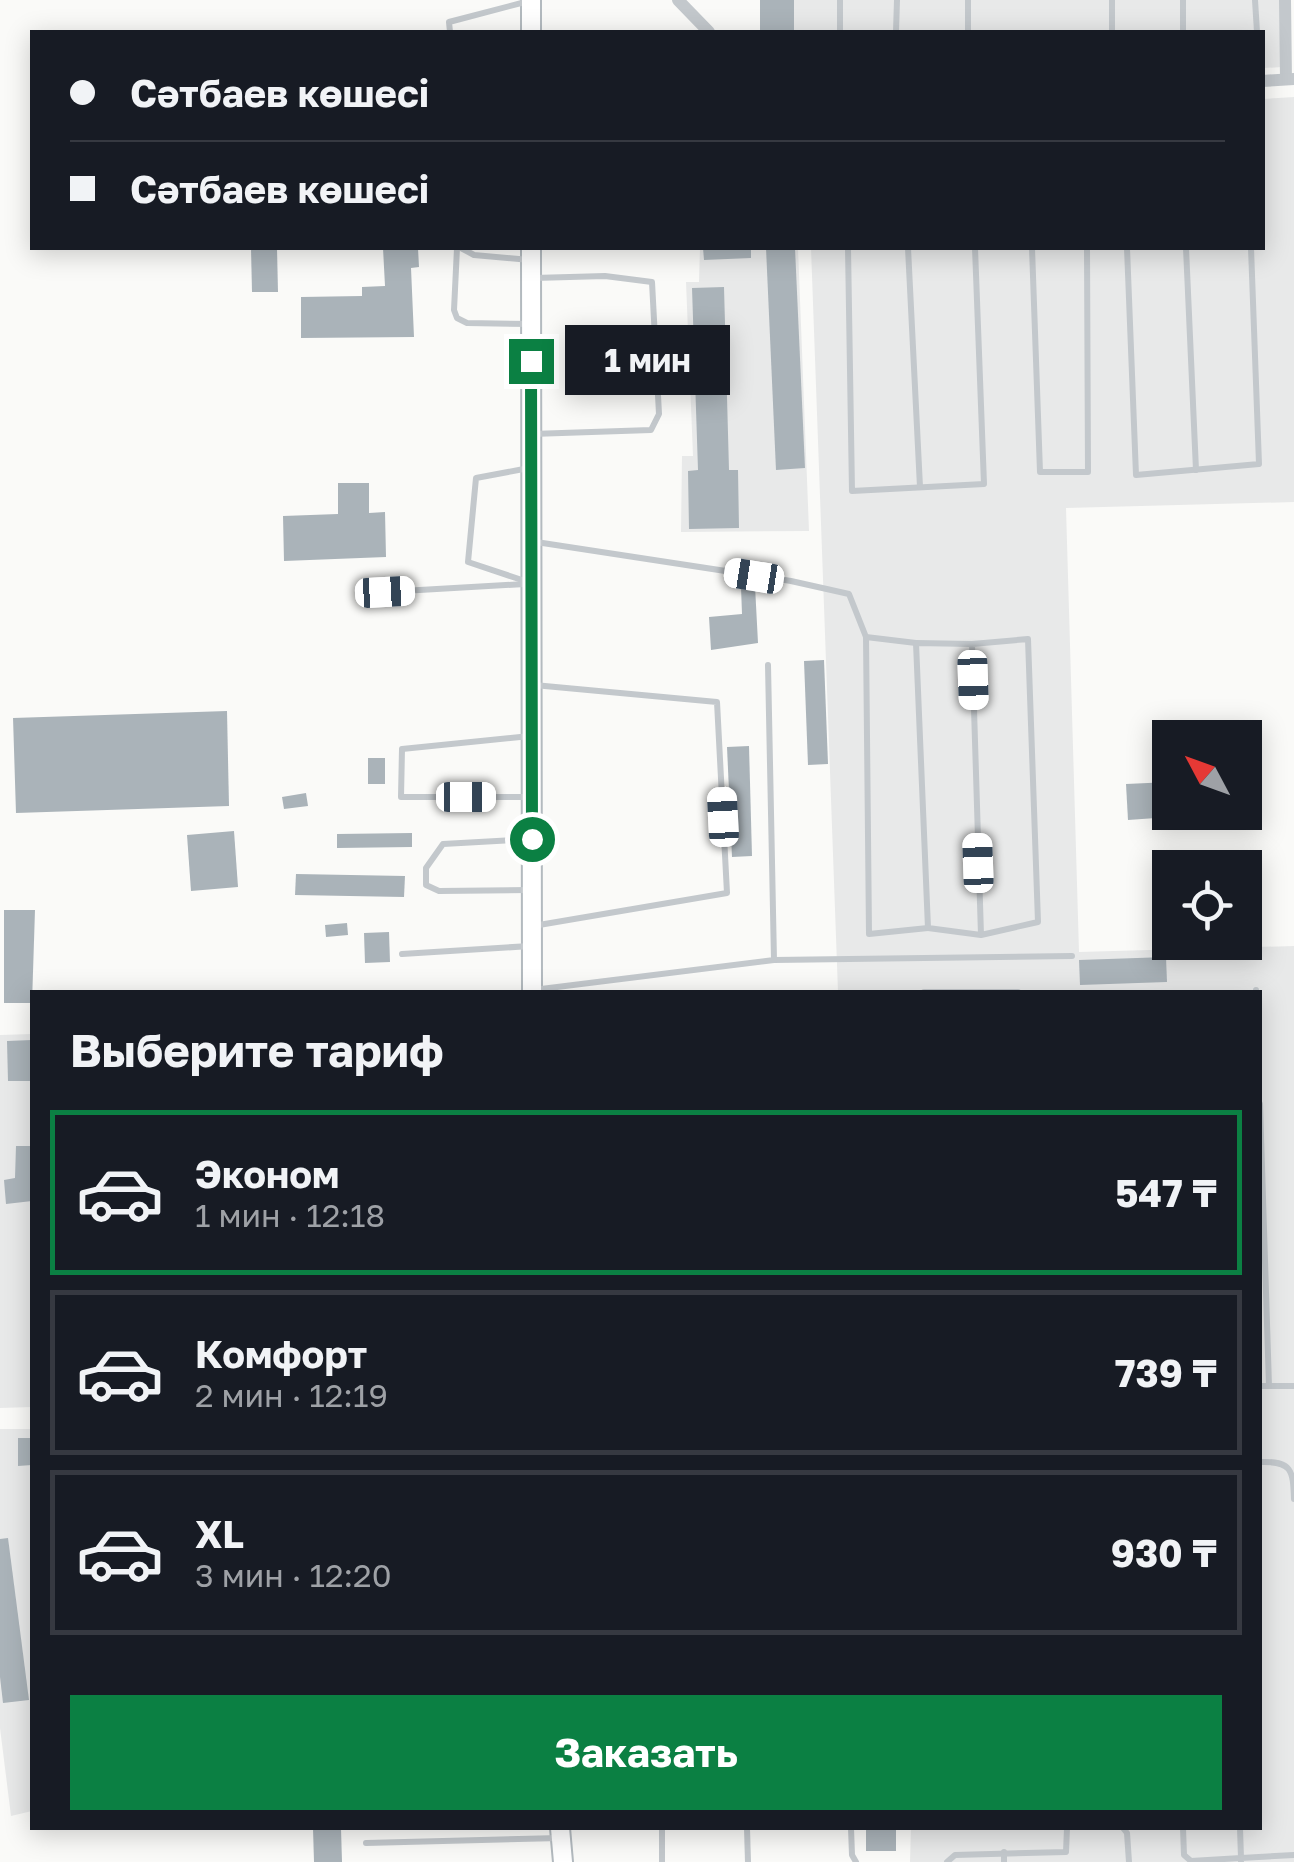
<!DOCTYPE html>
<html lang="ru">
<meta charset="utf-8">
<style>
:root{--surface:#171b24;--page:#242831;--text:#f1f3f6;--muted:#9ea1a6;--line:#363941;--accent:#0b8043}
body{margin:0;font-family:"Golos Text",sans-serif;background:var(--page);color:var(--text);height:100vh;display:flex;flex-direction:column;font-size:38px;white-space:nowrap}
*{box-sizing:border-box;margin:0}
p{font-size:32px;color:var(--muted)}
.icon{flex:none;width:55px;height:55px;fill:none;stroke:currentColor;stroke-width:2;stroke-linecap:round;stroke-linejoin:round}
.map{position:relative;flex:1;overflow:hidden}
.side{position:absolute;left:30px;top:990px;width:1232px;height:840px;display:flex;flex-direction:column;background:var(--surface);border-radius:0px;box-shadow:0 5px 25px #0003}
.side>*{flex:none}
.top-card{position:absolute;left:30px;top:30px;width:1235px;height:220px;border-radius:0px;box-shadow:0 5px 25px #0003;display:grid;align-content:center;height:220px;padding:0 40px;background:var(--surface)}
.needle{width:65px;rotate:311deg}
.controls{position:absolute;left:1152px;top:720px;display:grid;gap:20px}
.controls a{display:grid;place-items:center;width:110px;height:110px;border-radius:0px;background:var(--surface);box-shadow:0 5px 25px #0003;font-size:50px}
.end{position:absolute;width:45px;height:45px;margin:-22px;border:12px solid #0b8043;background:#fff;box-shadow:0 0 0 5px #fff}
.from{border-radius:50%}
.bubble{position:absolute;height:70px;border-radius:0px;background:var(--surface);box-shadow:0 5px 25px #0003;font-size:32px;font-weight:700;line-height:70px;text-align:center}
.car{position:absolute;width:30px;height:60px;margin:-30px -15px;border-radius:12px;box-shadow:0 0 8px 2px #0007;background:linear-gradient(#fff 24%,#345 0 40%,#fff 0 76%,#345 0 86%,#fff 0)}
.top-card b{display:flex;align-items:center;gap:35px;height:95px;font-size:38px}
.top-card b+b{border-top:2px solid var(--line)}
.top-card i{width:25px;height:25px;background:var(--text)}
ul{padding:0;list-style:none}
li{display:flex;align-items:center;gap:30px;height:165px;margin:0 20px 15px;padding:0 20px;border:5px solid var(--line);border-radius:0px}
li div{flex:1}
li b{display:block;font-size:38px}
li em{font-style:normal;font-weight:700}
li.on{border-color:var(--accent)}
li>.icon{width:90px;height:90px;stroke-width:1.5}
h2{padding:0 40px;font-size:45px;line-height:120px}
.primary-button{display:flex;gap:20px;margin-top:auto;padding:20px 40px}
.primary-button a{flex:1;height:115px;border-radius:0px;background:var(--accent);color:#fff;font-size:40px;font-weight:700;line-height:115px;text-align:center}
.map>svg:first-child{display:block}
.built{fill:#e8e9e9}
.building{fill:#aab3b9}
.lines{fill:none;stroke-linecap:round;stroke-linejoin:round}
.secondary-casing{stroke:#b3babf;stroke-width:22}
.service{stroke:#c3c8cc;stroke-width:6}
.minor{stroke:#c3c8cc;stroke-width:12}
.secondary{stroke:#fff;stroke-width:18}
.route{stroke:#0b8043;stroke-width:12}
</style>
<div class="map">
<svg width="1294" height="1862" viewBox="0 0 1294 1862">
<rect width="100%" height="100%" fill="#fafaf8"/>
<!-- built -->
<g class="built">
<polygon points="765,0 1283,0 1283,67 1263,68 1262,32 762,32"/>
<polygon points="1294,97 1294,502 1066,508 1079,952 1294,946 1294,1862 910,1862 911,1828 1260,1828 1260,992 838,992 811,248 1262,248 1263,99"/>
<polygon points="700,248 798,248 809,531 681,532 682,456 693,456 686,282 699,282"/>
<polygon points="32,1034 32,1407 0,1408 0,1035"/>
<polygon points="0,1429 32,1429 32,1811 11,1816 0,1728"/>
</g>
<!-- building -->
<g class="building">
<rect x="760" y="0" width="34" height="32"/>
<polygon points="251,248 277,248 278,292 252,292"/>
<polygon points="383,248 418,248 419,267 411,268 414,337 301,338 301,297 362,296 362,287 385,286"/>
<polygon points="703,248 751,248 751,258 704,260"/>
<polygon points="766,248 795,248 805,468 776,470"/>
<polygon points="724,287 729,470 738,470 739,528 689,529 688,471 698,470 692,288"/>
<polygon points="338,483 369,483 369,513 385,512 386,557 284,561 283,516 338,514"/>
<polygon points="755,586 758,643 711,650 709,617 742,614 741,587"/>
<polygon points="824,660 828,764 808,765 804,661"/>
<polygon points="227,711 229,806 16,813 13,718"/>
<polygon points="749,746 752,856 732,857 727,747"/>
<rect x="368" y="758" width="17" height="26"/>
<polygon points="1170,782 1170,817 1128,820 1126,784"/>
<polygon points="306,793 308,806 284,809 282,797"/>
<polygon points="234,831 238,887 191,891 187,835"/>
<polygon points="412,833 412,847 337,848 337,834"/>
<polygon points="296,874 405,876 404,897 295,895"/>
<polygon points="4,910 35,910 32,1003 4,1003"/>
<polygon points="347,923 348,935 326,937 325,925"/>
<polygon points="389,932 390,962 365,963 364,933"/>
<polygon points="1166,957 1167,982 1080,985 1079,960"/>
<polygon points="32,1040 32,1081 8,1081 7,1041"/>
<polygon points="16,1146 32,1146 32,1201 6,1204 4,1180 15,1178"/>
<polygon points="18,1438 32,1438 32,1465 18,1466"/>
<polygon points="8,1538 29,1700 3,1703 0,1677 0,1539"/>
<polygon points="313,1828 341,1828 342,1862 314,1862"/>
<rect x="866" y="1828" width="30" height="23"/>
</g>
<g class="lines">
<!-- secondary casing -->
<g class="secondary-casing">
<g id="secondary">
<polyline points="531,0 531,32"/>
<polyline points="531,248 532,992"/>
<polyline points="560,1828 563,1862"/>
</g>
</g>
<!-- service -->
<g class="service">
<polyline points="840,0 840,32"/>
<polyline points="968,0 968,32"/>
<polyline points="1112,0 1112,32"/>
<polyline points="1183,0 1183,32"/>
<polyline points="1255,0 1257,32"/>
<polyline points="450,32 449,22 529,1"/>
<polyline points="896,32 897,0"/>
<polyline points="457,248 454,310 457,318 467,323 530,324"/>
<polyline points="461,248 474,255 530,260"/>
<polyline points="848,248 852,491 984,484 975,248"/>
<polyline points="908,248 920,487"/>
<polyline points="1032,248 1040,472 1088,472 1087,248"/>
<polyline points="1127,248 1136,475 1259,464 1251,248"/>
<polyline points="1186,248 1196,470"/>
<polyline points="532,434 651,430 659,414 652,282 605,276 534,278"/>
<polyline points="536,542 791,581 849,594 866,637"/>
<polyline points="528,582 468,562 476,478 529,468"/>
<polyline points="385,592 525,584"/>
<polyline points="916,643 866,637 869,934 928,928"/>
<polyline points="972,644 981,935 1038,922 1028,639 972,644 916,643 928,928 981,935"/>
<polyline points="528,797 401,797 402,749 530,736"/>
<polyline points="528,890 439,891 426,885 426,868 443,844 530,839"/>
<polyline points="533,926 727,893 717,702 534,685"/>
<polyline points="402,954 530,946"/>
<polyline points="774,960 1072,956"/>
<polyline points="533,990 774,960 768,665"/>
<polyline points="1256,990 1256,992"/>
<polyline points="924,992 1018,992"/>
<polyline points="1260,1104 1269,1386"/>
<polyline points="1260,1386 1294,1386"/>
<path d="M1260,1462C1292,1461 1293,1470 1294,1499"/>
<polyline points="747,1828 748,1862"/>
<polyline points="851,1828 852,1855 856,1862"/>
<polyline points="1123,1828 1127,1833 1129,1862"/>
<polyline points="1183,1828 1184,1855 1191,1861 1241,1858 1240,1828"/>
<polyline points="366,1843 560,1838"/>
<polyline points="1241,1861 1241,1858 1294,1855"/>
<polyline points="662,1862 662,1828"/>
<polyline points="947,1862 955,1855 1066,1852 1067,1828"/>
<polyline points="1004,1862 1004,1852"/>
</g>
<!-- minor -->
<g class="minor">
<polyline points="678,0 709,32"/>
<polyline points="1285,0 1286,79"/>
<polyline points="1262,81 1294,79"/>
</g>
<!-- secondary -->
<use href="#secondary" class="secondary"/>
</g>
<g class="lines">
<!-- route -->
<polyline class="route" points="531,361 532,839"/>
</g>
</svg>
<div class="controls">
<a><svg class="needle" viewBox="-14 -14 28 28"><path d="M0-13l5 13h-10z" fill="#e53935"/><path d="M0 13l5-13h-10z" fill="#9ea1a6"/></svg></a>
<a><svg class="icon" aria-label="locate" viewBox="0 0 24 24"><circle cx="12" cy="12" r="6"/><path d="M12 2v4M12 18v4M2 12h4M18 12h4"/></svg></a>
</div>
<i class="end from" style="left:532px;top:839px"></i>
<i class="end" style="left:531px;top:361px"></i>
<div class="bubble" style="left:565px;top:325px;width:165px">1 мин</div>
<i class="car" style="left:754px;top:576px;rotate:279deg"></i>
<i class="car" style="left:385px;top:592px;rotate:87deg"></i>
<i class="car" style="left:973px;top:680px;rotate:178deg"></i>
<i class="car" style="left:466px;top:797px;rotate:90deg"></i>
<i class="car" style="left:723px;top:817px;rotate:357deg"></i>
<i class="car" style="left:978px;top:863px;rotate:358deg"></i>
<div class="top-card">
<b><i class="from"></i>Сәтбаев көшесі</b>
<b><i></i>Сәтбаев көшесі</b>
</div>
<section class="side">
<h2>Выберите тариф</h2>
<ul>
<li class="on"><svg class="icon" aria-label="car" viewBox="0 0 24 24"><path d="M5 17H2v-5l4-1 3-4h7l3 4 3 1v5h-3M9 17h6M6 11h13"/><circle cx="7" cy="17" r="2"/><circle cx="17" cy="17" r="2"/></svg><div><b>Эконом</b><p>1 мин · 12:18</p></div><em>547 ₸</em></li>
<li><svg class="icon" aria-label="car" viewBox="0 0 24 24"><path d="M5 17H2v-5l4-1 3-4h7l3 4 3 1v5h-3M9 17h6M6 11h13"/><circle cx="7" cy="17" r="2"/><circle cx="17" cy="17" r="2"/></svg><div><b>Комфорт</b><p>2 мин · 12:19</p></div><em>739 ₸</em></li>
<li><svg class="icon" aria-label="car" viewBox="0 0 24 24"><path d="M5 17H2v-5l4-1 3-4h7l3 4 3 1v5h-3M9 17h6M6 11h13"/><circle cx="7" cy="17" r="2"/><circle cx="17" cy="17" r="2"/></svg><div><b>XL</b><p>3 мин · 12:20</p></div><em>930 ₸</em></li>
</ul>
<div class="primary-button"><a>Заказать</a></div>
</section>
</div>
